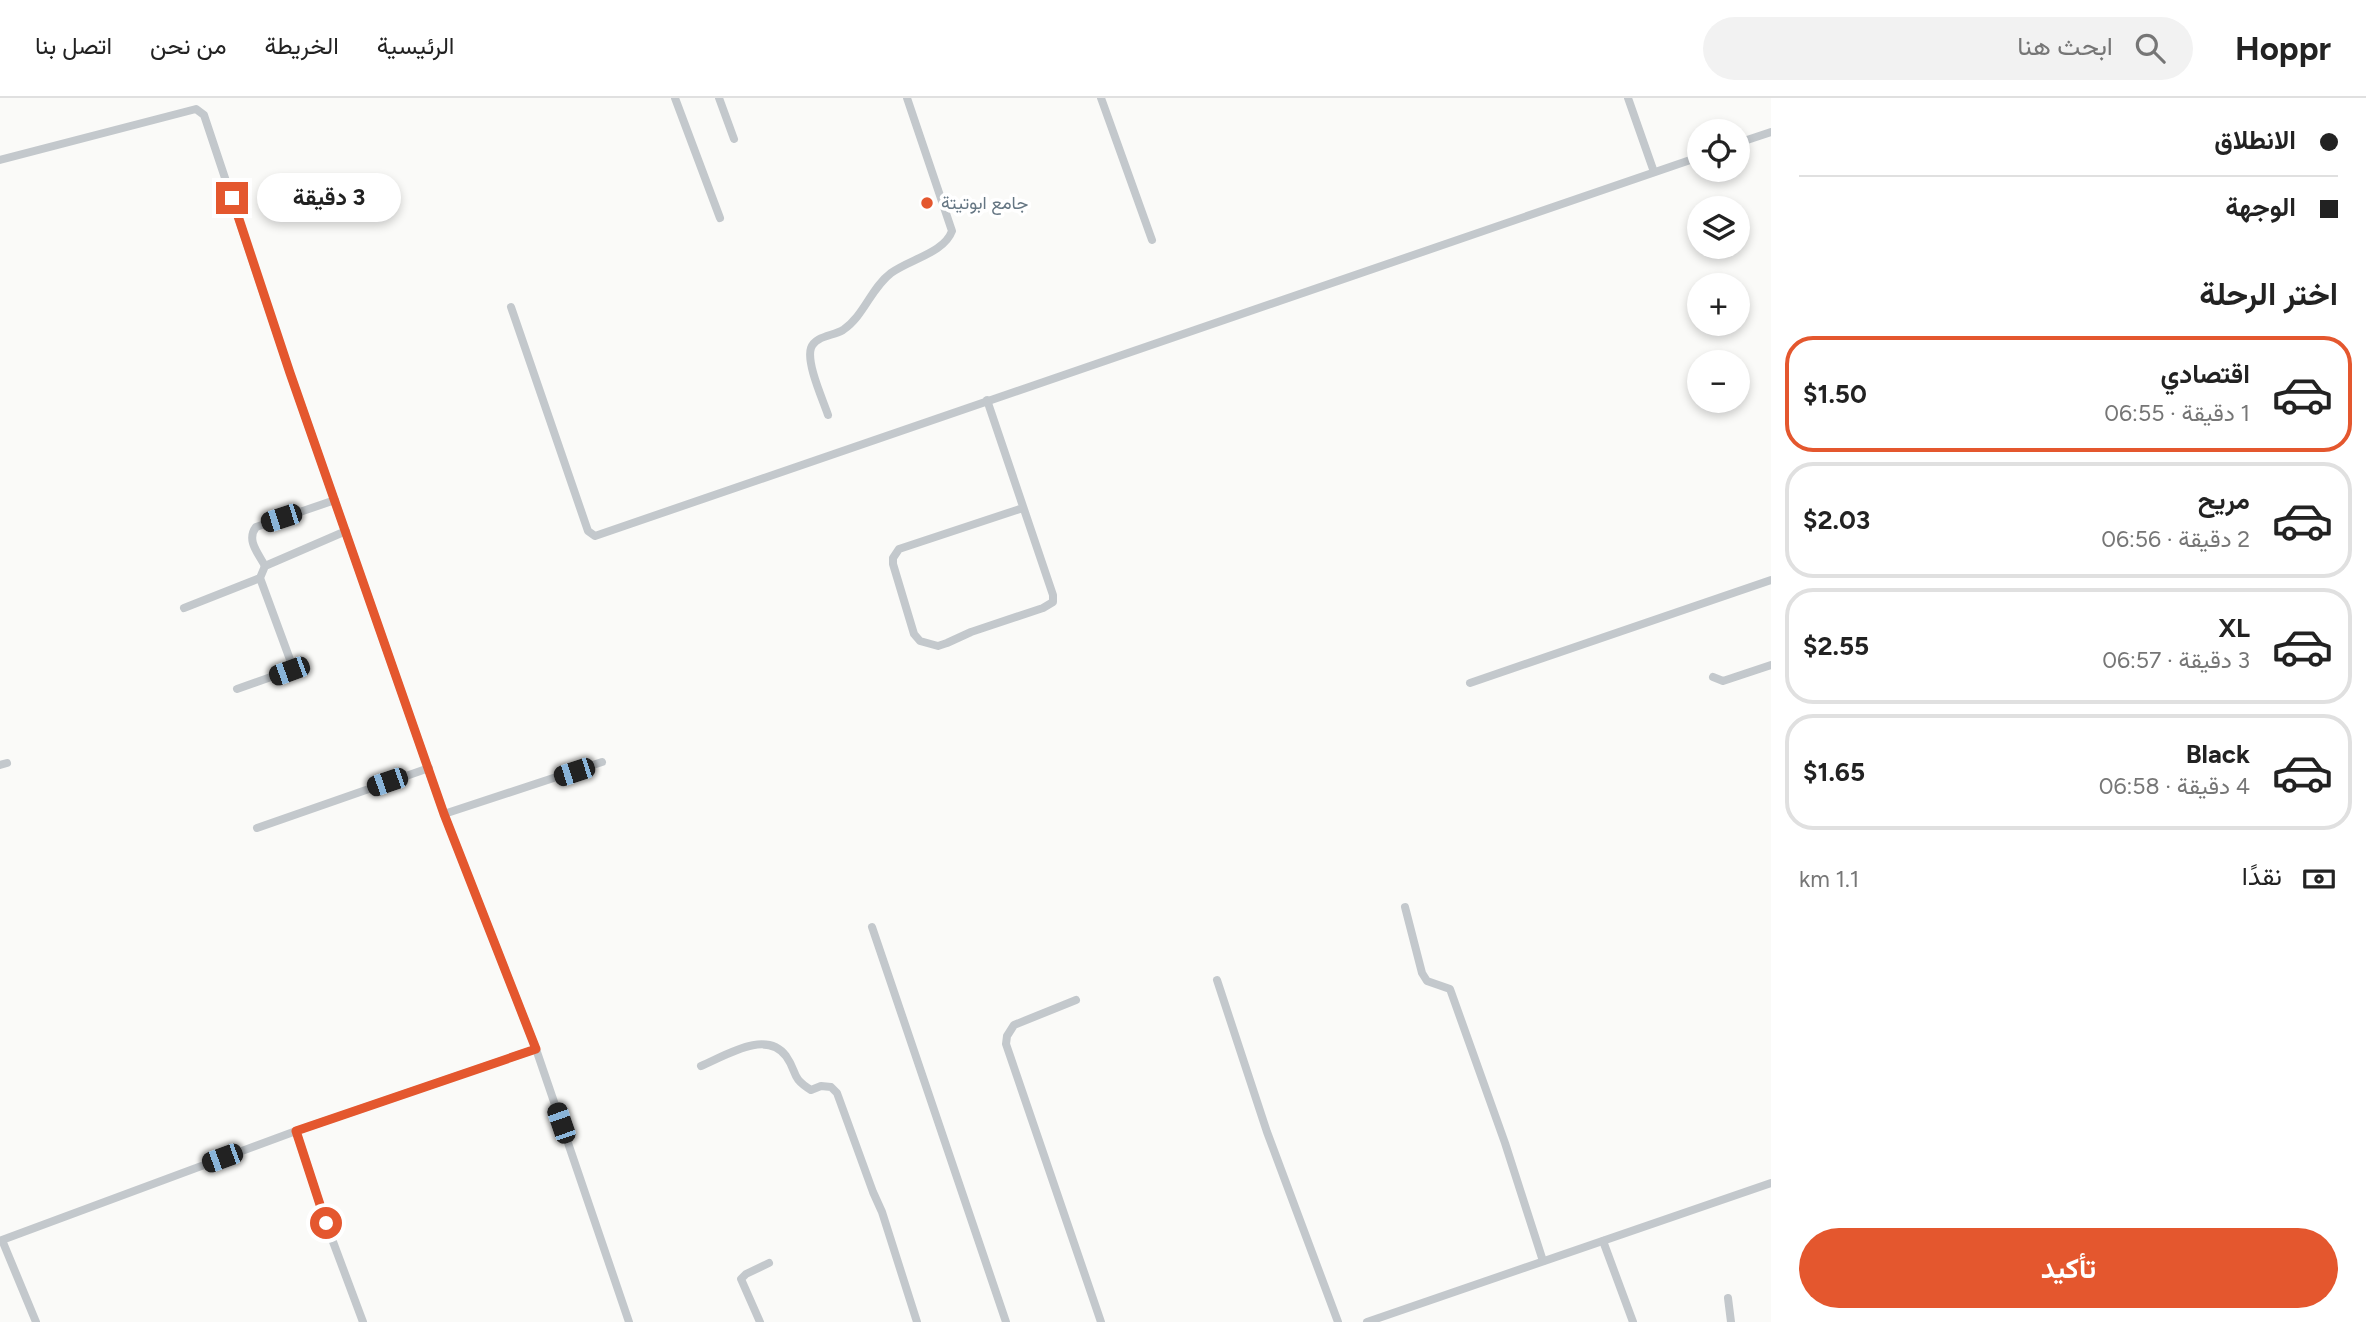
<!DOCTYPE html>
<html lang="ar">
<meta charset="utf-8">
<style>
:root{--surface:#fff;--page:#f2f2f2;--text:#222;--muted:#767676;--line:#e0e0e0;--accent:#e4572e}
body{margin:0;font-family:Figtree,Vazirmatn,sans-serif;background:var(--page);color:var(--text);direction:rtl;height:100vh;display:flex;flex-direction:column;font-size:26px;white-space:nowrap}
*{box-sizing:border-box;margin:0}
p{font-size:23px;color:var(--muted)}
.icon{flex:none;width:38px;height:38px;fill:none;stroke:currentColor;stroke-width:2;stroke-linecap:round;stroke-linejoin:round}
.map{position:relative;flex:1;overflow:hidden;direction:ltr}
.sheet{display:flex;flex-direction:column;background:var(--surface);width:595px}
.sheet>*{flex:none}
.top-card{display:grid;align-content:center;height:154px;padding:0 28px;background:var(--surface)}
.tools{position:absolute;left:1687px;top:21px;display:grid;gap:14px}
.tools a{display:grid;place-items:center;width:63px;height:63px;border-radius:50%;background:var(--surface);box-shadow:0 4px 10px #0003;font-size:35px}
.end{position:absolute;width:32px;height:32px;margin:-16px;border:9px solid #e4572e;background:#fff;box-shadow:0 0 0 4px #fff}
.from{border-radius:50%}
.bubble{position:absolute;height:49px;border-radius:24px;background:var(--surface);box-shadow:0 4px 10px #0003;font-size:23px;font-weight:700;line-height:49px;text-align:center;direction:rtl}
.car{position:absolute;width:21px;height:42px;margin:-21px -10px;border-radius:9px;box-shadow:0 0 5px 2px #0007;background:linear-gradient(#222 24%,#8ab4d8 0 40%,#222 0 76%,#8ab4d8 0 86%,#222 0)}
.top-card b{display:flex;align-items:center;gap:24px;height:66px;font-size:26px}
.top-card b+b{border-top:2px solid var(--line)}
.top-card i{width:18px;height:18px;background:var(--text)}
ul{padding:0;list-style:none}
li{display:flex;align-items:center;gap:21px;height:116px;margin:0 14px 10px;padding:0 14px;border:4px solid var(--line);border-radius:28px}
li div{flex:1}
li b{display:block;font-size:26px}
li em{font-style:normal;font-weight:700}
li.selected{border-color:var(--accent)}
li>.icon{width:63px;height:63px;stroke-width:1.5}
h2{padding:0 28px;font-size:32px;line-height:84px}
.pay{display:flex;align-items:center;gap:18px;height:77px;padding:0 28px;font-size:26px}
.pay p{margin-inline-start:auto}
.button{display:flex;gap:14px;margin-top:auto;padding:14px 28px}
.button a{flex:1;height:80px;border-radius:42px;background:var(--accent);color:#fff;font-size:28px;font-weight:700;line-height:80px;text-align:center}
header{display:flex;align-items:center;gap:42px;box-sizing:border-box;height:98px;padding:0 35px;background:var(--surface);border-bottom:2px solid var(--line)}
header strong{font-size:33px}
nav{display:flex;gap:38px;margin-inline-start:auto;font-size:24px}
.search{width:490px;height:63px;background:var(--page);display:flex;align-items:center;gap:18px;box-sizing:border-box;padding:0 24px;border-radius:38px;color:var(--muted);font-size:26px}
main{display:flex;flex:1;min-height:0}
.map>svg:first-child{display:block}
.lines{fill:none;stroke-linecap:round;stroke-linejoin:round}
.street{stroke:#c3c8cc;stroke-width:8}
.route{stroke:#e4572e;stroke-width:9}
.poi-dot{fill:#e4572e;stroke:#fff;stroke-width:2.5}
.labels{text-anchor:middle;dominant-baseline:central;stroke-width:7;stroke-linejoin:round;paint-order:stroke}
.poi-label{font-size:18px;fill:#657683;stroke:#fff;text-anchor:start}
</style>
<header>
<strong>Hoppr</strong>
<div class="search"><svg class="icon" aria-label="search" viewBox="0 0 24 24"><circle cx="10" cy="10" r="6"/><path d="M15 15l6 6"/></svg>ابحث هنا</div>
<nav><a>الرئيسية</a><a>الخريطة</a><a>من نحن</a><a>اتصل بنا</a></nav>
</header>
<main>
<section class="sheet">
<div class="top-card">
<b><i class="from"></i>الانطلاق</b>
<b><i></i>الوجهة</b>
</div>
<h2>اختر الرحلة</h2>
<ul>
<li class="selected"><svg class="icon" aria-label="car" viewBox="0 0 24 24"><path d="M5 17H2v-5l4-1 3-4h7l3 4 3 1v5h-3M9 17h6M6 11h13"/><circle cx="7" cy="17" r="2"/><circle cx="17" cy="17" r="2"/></svg><div><b>اقتصادي</b><p>1 دقيقة · 06:55</p></div><em>$1.50</em></li>
<li><svg class="icon" aria-label="car" viewBox="0 0 24 24"><path d="M5 17H2v-5l4-1 3-4h7l3 4 3 1v5h-3M9 17h6M6 11h13"/><circle cx="7" cy="17" r="2"/><circle cx="17" cy="17" r="2"/></svg><div><b>مريح</b><p>2 دقيقة · 06:56</p></div><em>$2.03</em></li>
<li><svg class="icon" aria-label="car" viewBox="0 0 24 24"><path d="M5 17H2v-5l4-1 3-4h7l3 4 3 1v5h-3M9 17h6M6 11h13"/><circle cx="7" cy="17" r="2"/><circle cx="17" cy="17" r="2"/></svg><div><b>XL</b><p>3 دقيقة · 06:57</p></div><em>$2.55</em></li>
<li><svg class="icon" aria-label="car" viewBox="0 0 24 24"><path d="M5 17H2v-5l4-1 3-4h7l3 4 3 1v5h-3M9 17h6M6 11h13"/><circle cx="7" cy="17" r="2"/><circle cx="17" cy="17" r="2"/></svg><div><b>Black</b><p>4 دقيقة · 06:58</p></div><em>$1.65</em></li>
</ul>
<div class="pay"><svg class="icon" aria-label="cash" viewBox="0 0 24 24"><path d="M3 7h18v10H3z"/><circle cx="12" cy="12" r="2"/></svg>نقدًا<p>1.1 km</p></div>
<div class="button"><a>تأكيد</a></div>
</section>
<div class="map">
<svg width="1771" height="1224" viewBox="0 0 1771 1224">
<rect width="100%" height="100%" fill="#fafaf8"/>
<g class="lines">
<!-- street -->
<g class="street">
<polyline points="675,0 720,120"/>
<polyline points="719,0 734,41"/>
<polyline points="1101,0 1152,142"/>
<polyline points="1628,0 1654,74"/>
<polyline points="1738,45 1771,34"/>
<polyline points="0,62 196,11 204,17 290,275 444,716 536,951 629,1224"/>
<polyline points="511,209 588,433 595,438 1699,59"/>
<polyline points="987,302 1053,497 1053,504 1043,510 971,534 947,545 938,548 920,543 914,536 893,466 893,460 899,451 1023,410"/>
<path d="M828,317C823,302 806,265 811,250C815,238 833,238 843,232C864,218 871,190 891,175C910,161 944,155 952,133L907,0"/>
<path d="M265,468C258,455 246,442 256,429L335,402"/>
<polyline points="184,510 260,480"/>
<polyline points="1713,579 1723,583 1771,567"/>
<polyline points="1470,585 1771,482"/>
<polyline points="237,591 288,573 292,567 260,480 265,468 346,433"/>
<polyline points="0,667 7,665"/>
<polyline points="444,716 602,664"/>
<polyline points="257,730 429,670"/>
<polyline points="1405,809 1422,875 1427,883 1450,891 1505,1045 1543,1163"/>
<polyline points="872,829 1006,1224"/>
<polyline points="1217,882 1267,1034 1338,1224"/>
<polyline points="1076,902 1014,927 1007,938 1006,946 1101,1224"/>
<path d="M701,968C725,958 766,931 786,958C798,975 790,979 811,992L821,988L831,989L837,995L873,1094L882,1114L917,1224"/>
<polyline points="296,1033 326,1125 363,1224"/>
<polyline points="1603,1143 1633,1224"/>
<polyline points="1728,1200 1731,1224"/>
<polyline points="36,1224 2,1142 296,1033 536,951"/>
<polyline points="760,1224 741,1181 746,1176 769,1165"/>
<polyline points="1367,1224 1771,1085"/>
</g>
</g>
<g class="lines">
<!-- route -->
<polyline class="route" points="232,100 290,275 444,716 536,951 296,1033 326,1125"/>
</g>
<!-- markers -->
<circle class="poi-dot" cx="927" cy="105" r="7"/>
<g class="labels">
<!-- poi labels -->
<g class="poi-label">
<text x="941" y="105">جامع ابوتيتة</text>
</g>
</g>
</svg>
<div class="tools">
<a><svg class="icon" aria-label="locate" viewBox="0 0 24 24"><circle cx="12" cy="12" r="6"/><path d="M12 2v4M12 18v4M2 12h4M18 12h4"/></svg></a>
<a><svg class="icon" aria-label="layers" viewBox="0 0 24 24"><path d="M12 4l9 5-9 5-9-5zM3 14l9 5 9-5"/></svg></a>
<a>+</a>
<a>−</a>
</div>
<i class="end from" style="left:326px;top:1125px"></i>
<i class="end" style="left:232px;top:100px"></i>
<div class="bubble" style="left:257px;top:75px;width:144px">3 دقيقة</div>
<i class="car" style="left:281px;top:420px;rotate:252deg"></i>
<i class="car" style="left:289px;top:573px;rotate:250deg"></i>
<i class="car" style="left:574px;top:674px;rotate:252deg"></i>
<i class="car" style="left:387px;top:684px;rotate:251deg"></i>
<i class="car" style="left:561px;top:1025px;rotate:341deg"></i>
<i class="car" style="left:222px;top:1060px;rotate:250deg"></i>
</div>
</main>
